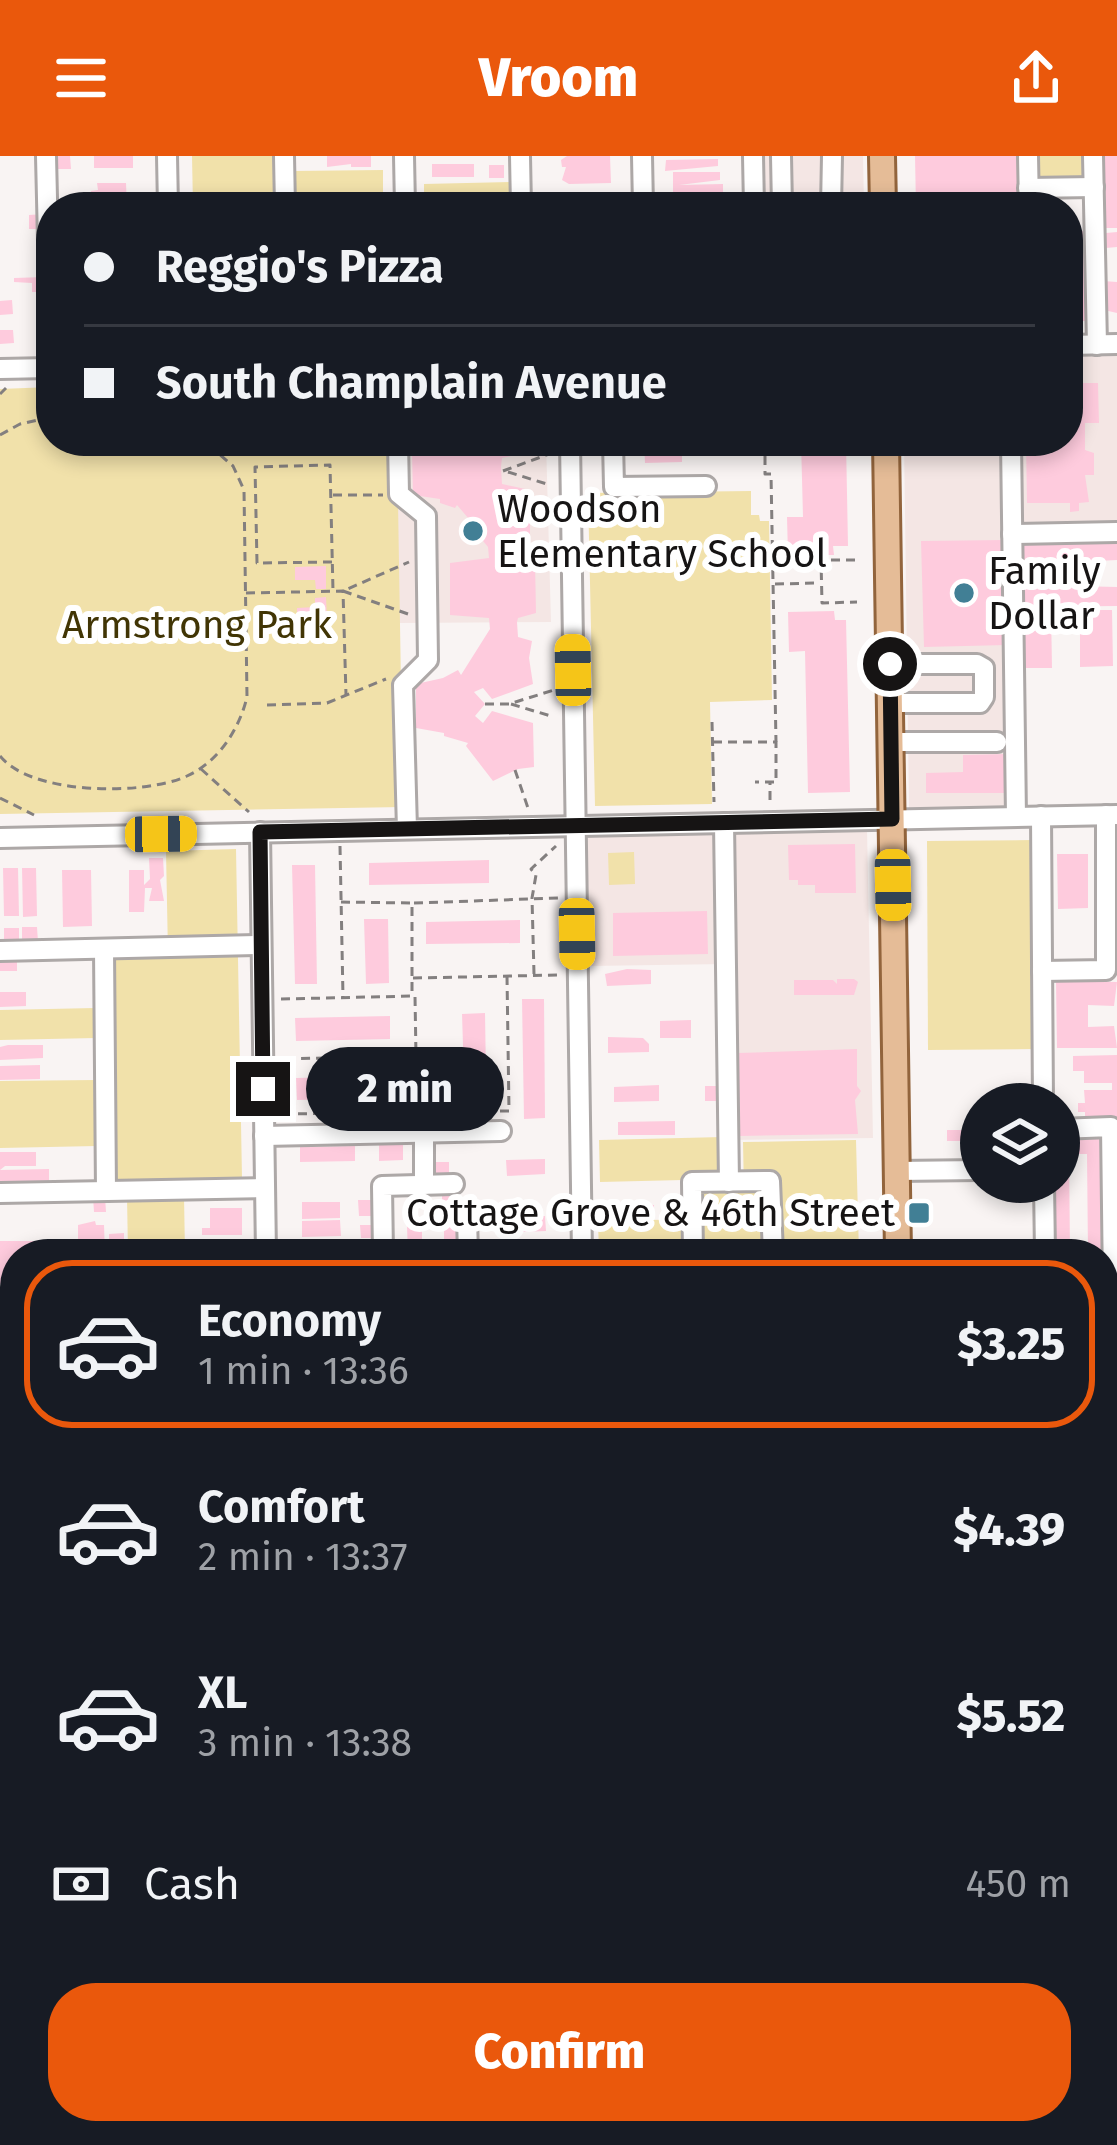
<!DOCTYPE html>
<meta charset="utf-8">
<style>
:root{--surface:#171b24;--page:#20242c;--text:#f1f3f6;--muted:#9ea1a6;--line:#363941;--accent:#ea580c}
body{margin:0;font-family:"Fira Sans",sans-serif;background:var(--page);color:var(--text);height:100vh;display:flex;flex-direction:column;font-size:45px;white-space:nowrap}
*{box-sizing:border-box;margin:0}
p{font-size:39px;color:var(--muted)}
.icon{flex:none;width:66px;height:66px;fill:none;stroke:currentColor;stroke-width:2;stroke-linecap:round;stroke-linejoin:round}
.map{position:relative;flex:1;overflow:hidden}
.drawer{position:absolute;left:0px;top:1083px;width:1119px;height:906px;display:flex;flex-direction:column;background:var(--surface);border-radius:48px 48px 0 0;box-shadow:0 6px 18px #0003}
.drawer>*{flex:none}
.banner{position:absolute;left:36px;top:36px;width:1047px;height:264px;border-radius:48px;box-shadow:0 6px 18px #0003;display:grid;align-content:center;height:264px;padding:0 48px;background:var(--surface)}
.fabs{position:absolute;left:960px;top:927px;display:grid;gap:24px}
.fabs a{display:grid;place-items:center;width:120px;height:120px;border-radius:50%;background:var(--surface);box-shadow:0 6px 18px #0003;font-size:60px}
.end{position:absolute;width:54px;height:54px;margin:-27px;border:15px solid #161414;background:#fff;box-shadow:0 0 0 6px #fff}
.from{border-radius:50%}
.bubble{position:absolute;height:84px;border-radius:42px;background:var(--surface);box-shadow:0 6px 18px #0003;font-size:39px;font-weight:800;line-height:84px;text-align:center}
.car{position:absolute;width:36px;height:72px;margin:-36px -18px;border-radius:15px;box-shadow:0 0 9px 3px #0007;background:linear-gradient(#f5c518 24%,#345 0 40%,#f5c518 0 76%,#345 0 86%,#f5c518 0)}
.banner b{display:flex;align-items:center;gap:42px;height:114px;font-size:45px}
.banner b+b{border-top:3px solid var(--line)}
.banner i{width:30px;height:30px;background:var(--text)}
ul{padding:21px 0 0;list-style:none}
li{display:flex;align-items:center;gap:36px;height:168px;margin:0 24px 18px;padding:0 24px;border:6px solid transparent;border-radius:48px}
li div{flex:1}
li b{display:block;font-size:45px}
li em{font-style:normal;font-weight:800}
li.selected{border-color:var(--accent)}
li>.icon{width:108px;height:108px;stroke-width:1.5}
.pay{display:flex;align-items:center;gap:30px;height:132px;padding:0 48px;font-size:45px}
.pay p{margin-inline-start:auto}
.button{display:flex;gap:24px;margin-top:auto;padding:24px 48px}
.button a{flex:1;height:138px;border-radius:48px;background:var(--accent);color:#fff;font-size:48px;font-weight:800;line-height:138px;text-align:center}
header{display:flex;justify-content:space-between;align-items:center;height:156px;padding:0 48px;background:var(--accent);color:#fff;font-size:54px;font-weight:800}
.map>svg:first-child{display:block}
.built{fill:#f4e6e4}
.green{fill:#f1e1aa}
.building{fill:#fecbdd}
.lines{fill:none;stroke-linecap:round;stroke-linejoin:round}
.minor-casing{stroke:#ada8a7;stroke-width:24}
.major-casing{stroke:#92643c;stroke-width:30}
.path{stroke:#837f7f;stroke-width:3;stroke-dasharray:9 6;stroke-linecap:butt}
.minor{stroke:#fff;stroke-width:18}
.major{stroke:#e5bc97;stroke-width:24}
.route{stroke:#161414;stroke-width:15}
.poi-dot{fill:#417f95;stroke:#fff;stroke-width:4.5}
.labels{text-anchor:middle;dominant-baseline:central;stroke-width:12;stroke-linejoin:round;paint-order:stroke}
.poi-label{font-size:39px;fill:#161414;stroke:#fff;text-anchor:start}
.park-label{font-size:39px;fill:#413505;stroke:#fff}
</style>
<header><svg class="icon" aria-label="menu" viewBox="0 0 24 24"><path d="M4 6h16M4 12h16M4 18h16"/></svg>Vroom<svg class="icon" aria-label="share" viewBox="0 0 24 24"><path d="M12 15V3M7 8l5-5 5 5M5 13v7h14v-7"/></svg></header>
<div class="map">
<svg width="1117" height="1989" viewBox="0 0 1117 1989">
<rect width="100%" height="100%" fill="#f9f4f3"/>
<!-- built -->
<g class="built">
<polygon points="753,0 863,0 864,51 754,51"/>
<polygon points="1117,198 1117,376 1013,378 1016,650 909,652 904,285 1068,285 1068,199"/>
<polygon points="397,285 546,285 551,466 399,467"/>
<polygon points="867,673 873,982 729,984 726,808 589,810 587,679"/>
<rect x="1104" y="1362" width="13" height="219"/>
<polygon points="785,1974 888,1974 888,1989 786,1989"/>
</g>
<!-- green -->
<g class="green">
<polygon points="192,0 276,0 276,51 193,51"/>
<polygon points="1034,0 1087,0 1088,23 1034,25"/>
<polygon points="383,14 383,50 293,51 293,15"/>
<polygon points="514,26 515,51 424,51 424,28"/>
<polygon points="51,231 51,285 397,285 403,651 0,658 0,233"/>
<polygon points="751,335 751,359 759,359 760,365 769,365 772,544 710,546 712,648 595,650 588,337"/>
<polygon points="1033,684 1035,893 928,894 927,685"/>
<polygon points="236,693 242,1022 115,1024 112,800 168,798 166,695"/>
<polygon points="634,696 635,728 609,729 608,697"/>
<polygon points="95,852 96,882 0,884 0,854"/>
<polygon points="96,924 97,990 0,992 0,925"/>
<polygon points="723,981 724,1023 600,1026 599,984"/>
<polygon points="856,984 859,1098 599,1098 598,1065 700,1063 700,1037 744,1036 743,986"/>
<polygon points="184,1039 185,1098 128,1098 127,1040"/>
<rect x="0" y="1488" width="15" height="110"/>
<polygon points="15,1644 15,1730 0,1730 0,1645"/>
<polygon points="947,1974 1017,1974 1018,1989 947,1989"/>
</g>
<!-- building -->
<g class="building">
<polygon points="54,0 70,0 71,13 54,13"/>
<rect x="94" y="0" width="39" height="12"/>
<polygon points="327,0 371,0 371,11 351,11 351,8 327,11"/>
<polygon points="567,0 610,0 611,27 569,28 562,24 566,11 562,11 561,4"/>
<polygon points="915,0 1022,0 1022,51 916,51"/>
<polygon points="1101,0 1117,0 1117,72 1102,72"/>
<polygon points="718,3 718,10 665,15 666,4"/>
<rect x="432" y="8" width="42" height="13"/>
<rect x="489" y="9" width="15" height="13"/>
<polygon points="673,16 720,16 720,24 679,29 723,28 723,40 694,39 691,42 696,45 723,42 723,51 673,51"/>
<polygon points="97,27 126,27 127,51 88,50 91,35 98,34"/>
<polygon points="44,58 44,73 29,73 29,59"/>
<polygon points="1068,70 1073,70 1074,75 1087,75 1089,158 1086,165 1075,165 1071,157 1073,97 1068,97"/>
<polygon points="1117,76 1117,91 1106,92 1106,77"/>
<polygon points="45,121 45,136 32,136 32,127 14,126 14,122"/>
<polygon points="1103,125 1117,126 1117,157 1104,154"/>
<polygon points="12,144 13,158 0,159 0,145"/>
<polygon points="0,174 13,174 14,187 0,188"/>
<polygon points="1068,227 1098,227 1099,267 1085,267 1085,294 1094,297 1094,319 1085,319 1089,346 1079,347 1079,355 1070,356 1070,347 1027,347 1026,285 1068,285"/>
<polygon points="439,285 529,285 529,296 502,302 501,311 502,328 530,334 530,378 516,382 516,402 535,405 536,457 518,462 517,466 518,481 532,485 529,502 533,528 492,543 483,532 474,536 485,548 475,560 483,567 492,555 533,567 534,611 518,613 493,625 466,590 468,587 444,580 444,577 416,572 416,528 443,522 458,514 461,519 490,473 489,462 450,459 450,407 489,402 488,391 479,380 481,377 457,349 455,352 440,347 440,343 413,339 412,295 439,289"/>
<polygon points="644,285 682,285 682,306 645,307"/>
<polygon points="801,285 846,285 848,390 833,390 834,399 788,399 787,361 803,361"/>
<polygon points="1005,384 1007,489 924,491 921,385"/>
<polygon points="1117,386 1117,404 1035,408 1035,429 1117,431 1117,450 1019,451 1018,388"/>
<polygon points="326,410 326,433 316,433 315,424 295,424 295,411"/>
<polygon points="326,441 327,463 297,464 297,452 315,451 315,442"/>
<polygon points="1080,454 1112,454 1113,510 1080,511"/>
<polygon points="834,455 835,464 846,464 850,636 808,637 805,495 789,496 788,456"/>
<polygon points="1051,455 1052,512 1020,512 1019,456"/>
<polygon points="1008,598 1009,637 926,637 926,617 963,616 963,599"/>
<polygon points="855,688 856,737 815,737 815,729 798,729 798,724 789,724 788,689"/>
<polygon points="1057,698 1088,698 1088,752 1058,753"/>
<polygon points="149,702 163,702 164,720 160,724 164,745 149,745 152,732 145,732 144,756 129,756 129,714 144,714 144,729 150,723"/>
<polygon points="489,704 489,727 369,729 369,707"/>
<polygon points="292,709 315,709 317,828 295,828"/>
<polygon points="3,712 18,712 19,760 4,760"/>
<polygon points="22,712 36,712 37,760 23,761"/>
<polygon points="62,714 91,714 92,770 63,771"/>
<polygon points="707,755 708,798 613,800 613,757"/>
<polygon points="364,763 388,763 389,827 366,828"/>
<polygon points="520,764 520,787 426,788 426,766"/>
<polygon points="22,771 37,771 38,786 22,787"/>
<rect x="4" y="772" width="15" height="15"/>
<rect x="0" y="801" width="17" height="14"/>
<polygon points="627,813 651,814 651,828 607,830 605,818"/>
<polygon points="837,823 854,823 858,826 854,839 794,839 794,824 833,824 837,828"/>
<polygon points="1056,825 1117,826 1114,850 1088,849 1088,871 1114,870 1117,892 1057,892"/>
<polygon points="0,836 26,836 26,850 0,851"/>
<polygon points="522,843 544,843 545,962 524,963"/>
<polygon points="485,857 486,921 464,922 462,858"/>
<polygon points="390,860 390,883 296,885 295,862"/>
<polygon points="691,864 691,882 660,882 660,865"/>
<polygon points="608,881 643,882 649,888 649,896 608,897"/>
<polygon points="8,889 43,889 43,902 0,904 0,891"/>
<polygon points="857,893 857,930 861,935 855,944 858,978 739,980 738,897"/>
<polygon points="1117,899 1117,965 1085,966 1085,956 1078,956 1078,947 1085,947 1084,934 1112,934 1112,927 1084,927 1084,915 1073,915 1073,900"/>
<polygon points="40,909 40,923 0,924 0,910"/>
<polygon points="415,919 416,941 297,944 296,922"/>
<polygon points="659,929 659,945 614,946 614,931"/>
<rect x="705" y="930" width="15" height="15"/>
<polygon points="675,965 675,979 618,979 618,966"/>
<rect x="947" y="974" width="33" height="11"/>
<polygon points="1103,981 1104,1098 1088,1098 1087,998 1069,998 1070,1098 1054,1098 1053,1026 1059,1026 1059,982"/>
<polygon points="379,988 403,988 403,1004 379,1005"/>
<polygon points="355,990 355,1005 300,1006 300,991"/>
<polygon points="0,996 36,996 36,1010 5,1010 0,1014 49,1013 49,1030 0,1030"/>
<polygon points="545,1003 545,1018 507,1020 506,1004"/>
<rect x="433" y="1006" width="16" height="16"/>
<rect x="442" y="1036" width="16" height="16"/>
<polygon points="93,1041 105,1041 106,1056 94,1056"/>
<polygon points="358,1044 374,1044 374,1060 359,1060"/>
<polygon points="302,1046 340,1046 340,1062 302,1063"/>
<polygon points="619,1046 654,1049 654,1061 619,1059"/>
<polygon points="210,1052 242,1052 242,1079 202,1079 202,1072 210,1072"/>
<polygon points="545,1060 546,1075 498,1077 497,1063"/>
<polygon points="340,1064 341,1080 302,1081 302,1065"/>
<polygon points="95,1065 96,1069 104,1069 105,1098 78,1098 78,1069"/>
<polygon points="444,1068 459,1068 460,1098 444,1098"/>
<polygon points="360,1069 375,1069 375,1082 361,1082"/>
<polygon points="407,1070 422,1070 422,1098 408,1098"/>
<polygon points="124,1077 124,1098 109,1098 109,1078"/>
<polygon points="376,1084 376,1098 360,1098 360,1085"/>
<polygon points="0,1085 36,1085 36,1098 15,1098 15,1128 0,1128"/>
<rect x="302" y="1085" width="38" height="13"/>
<polygon points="0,1175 15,1175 15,1188 0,1189"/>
<rect x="0" y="1192" width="15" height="13"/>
<polygon points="15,1211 15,1224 0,1225 0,1212"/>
<rect x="0" y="1229" width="15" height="13"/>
<rect x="0" y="1249" width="15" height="13"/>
<polygon points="0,1269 15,1269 15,1282 0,1283"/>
<rect x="0" y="1290" width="15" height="13"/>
<polygon points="15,1311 15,1324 0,1325 0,1312"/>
<polygon points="0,1330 11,1330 11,1335 15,1332 12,1387 0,1387"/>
<polygon points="1104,1334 1117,1336 1117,1354 1104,1354"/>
<polygon points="0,1414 14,1414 15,1428 0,1428"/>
<polygon points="0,1444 15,1447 15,1478 0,1478"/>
<polygon points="1104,1516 1108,1516 1108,1533 1113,1533 1114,1561 1104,1561"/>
<polygon points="1117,1627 1117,1716 1104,1716 1104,1628"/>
<polygon points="1104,1769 1117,1770 1117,1809 1104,1809"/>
<polygon points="0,1778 15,1778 15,1793 0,1792"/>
<polygon points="15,1797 15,1811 3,1811 2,1798"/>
<rect x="1" y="1816" width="14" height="12"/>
<polygon points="15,1828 15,1846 0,1848 0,1832"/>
<polygon points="1104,1864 1115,1864 1117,1896 1108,1896"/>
<polygon points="2,1869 15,1869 15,1882 3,1882"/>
<polygon points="15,1884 15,1919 0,1919 0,1885"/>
<polygon points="0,1939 15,1939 15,1952 0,1953"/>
<polygon points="0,1957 15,1957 15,1974 55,1974 55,1979 0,1981"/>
<polygon points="1116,1957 1116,1973 1104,1973 1104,1959"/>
<polygon points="150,1974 174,1974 174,1989 120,1989 126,1978 151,1978"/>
<polygon points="472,1974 517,1974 516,1985 472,1987"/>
<polygon points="604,1974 636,1974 637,1987 605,1987"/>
<polygon points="243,1975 288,1975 288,1989 280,1989 280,1984 243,1984"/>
<polygon points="566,1975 583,1975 583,1988 567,1987"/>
<polygon points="97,1976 112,1976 112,1987 100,1987"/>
<polygon points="752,1976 752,1984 746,1984 746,1989 703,1989 706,1978"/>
<polygon points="411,1983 411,1989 359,1989 359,1985"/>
</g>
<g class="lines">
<!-- minor casing -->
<g class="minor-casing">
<g id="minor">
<polyline points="46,0 51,212"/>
<polyline points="167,0 168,51"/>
<polyline points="284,0 285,51"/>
<polyline points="404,0 405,51"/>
<polyline points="520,0 521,51"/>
<polyline points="642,0 643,51"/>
<polyline points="753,0 754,51"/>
<polyline points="781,0 782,51"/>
<polyline points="1028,0 1029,51"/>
<polyline points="1093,0 1097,189"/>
<polyline points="1028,32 1094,31"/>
<polyline points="831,51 832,0"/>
<polyline points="1068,189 1117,188"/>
<polyline points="0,213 51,212"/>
<polyline points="398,285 399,338 426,360 428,504 403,529 407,673"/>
<polyline points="570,285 582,1098"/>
<polyline points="613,285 614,331 706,330"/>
<polyline points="1011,285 1016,661"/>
<polyline points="1012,378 1117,376"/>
<polyline points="890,508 977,508 984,512 984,541 980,547 890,547"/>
<polyline points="891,586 997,586"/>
<polyline points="1041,660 1043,948"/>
<polyline points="724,667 729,1026"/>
<polyline points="260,676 266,1098"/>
<polyline points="0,682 1117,659"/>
<polyline points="104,793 106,1035"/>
<polyline points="0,795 260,789"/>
<polyline points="1042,815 1106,814 1106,659"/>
<polyline points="1059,973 1111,971 1113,1130"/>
<polyline points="424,977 424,1029"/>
<polyline points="264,980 501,975"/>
<polyline points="897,1015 981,1014"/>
<polyline points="1044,1026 1045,1098"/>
<polyline points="0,1037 265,1032"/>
<polyline points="467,1062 468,1098"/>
<polyline points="383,1098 382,1030 454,1028"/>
<polyline points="693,1098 692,1026 770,1025 773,1098"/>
<polyline points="0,1153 15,1152"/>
<polyline points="1104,1362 1117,1362"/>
<polyline points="1104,1449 1117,1449"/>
<polyline points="0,1484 15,1483"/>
<polyline points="1104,1722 1117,1722"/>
<polyline points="0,1734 15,1734"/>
<polyline points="1104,1837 1117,1837"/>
<polyline points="1104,1951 1117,1951"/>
<polyline points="90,1974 90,1989"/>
<polyline points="207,1974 207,1989"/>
<polyline points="325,1974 325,1989"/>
<polyline points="442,1974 442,1989"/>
<polyline points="557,1974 557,1989"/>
<polyline points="675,1974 675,1989"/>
<polyline points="785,1974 786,1989"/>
<polyline points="1023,1974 1023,1989"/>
</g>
</g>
<!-- major casing -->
<g class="major-casing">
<g id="major">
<polyline points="882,0 883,51"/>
<polyline points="886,285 898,1098"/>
<polyline points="1104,1602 1117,1601"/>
<polyline points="0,1624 15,1624"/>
<polyline points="912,1974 912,1989"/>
</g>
</g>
<!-- path -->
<g class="path">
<polyline points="0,238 6,232"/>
<polyline points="0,279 20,268 51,261"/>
<polyline points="765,285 765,318 771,318 776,586"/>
<polyline points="503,315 549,298"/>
<polyline points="508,316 550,329"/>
<polyline points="333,339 383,339"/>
<polyline points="855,404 821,404 822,447 857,446"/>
<path d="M332,406L257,407L255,311L330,309C331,351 332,393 333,435"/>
<polyline points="775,428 819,427"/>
<polyline points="246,437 343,435 346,539"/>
<polyline points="408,458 343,435 409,406"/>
<polyline points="485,548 509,548 554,534"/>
<polyline points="511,548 554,561"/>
<polyline points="267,549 327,547 386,523"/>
<polyline points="712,566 714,646"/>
<polyline points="713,586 776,586 776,626 755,626"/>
<path d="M0,600C31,639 144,640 187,620C218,606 239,574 247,541L244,334L233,310L204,285"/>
<polyline points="201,613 249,656"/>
<polyline points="515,614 528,652"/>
<polyline points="0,642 34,659"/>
<polyline points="770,644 770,627"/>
<polyline points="340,690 343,841"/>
<polyline points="341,746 412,747 412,836"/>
<polyline points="414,747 558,742"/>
<polyline points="534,818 532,742 536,719 531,713 556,690"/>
<polyline points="413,822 559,819"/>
<polyline points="281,843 415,840 416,900 282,903"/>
<polyline points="425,956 509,955 507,820"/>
<polyline points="283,958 425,956 424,901 419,900"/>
</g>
<!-- minor -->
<use href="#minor" class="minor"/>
<!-- major -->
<use href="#major" class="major"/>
</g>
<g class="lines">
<!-- route -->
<polyline class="route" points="263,933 260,676 892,663 890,508"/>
</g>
<!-- markers -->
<g class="poi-dot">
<circle cx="473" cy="375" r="12"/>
<circle cx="964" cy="437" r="12"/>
<rect x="907" y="1045" width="24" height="24" rx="6"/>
</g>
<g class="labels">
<!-- poi labels -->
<g class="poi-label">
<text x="497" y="353">Woodson<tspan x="497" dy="45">Elementary School</tspan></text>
<text x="988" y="415">Family<tspan x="988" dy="45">Dollar</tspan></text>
<text x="895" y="1057" text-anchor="end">Cottage Grove &amp; 46th Street</text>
</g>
<!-- park labels -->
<g class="park-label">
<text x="197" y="469">Armstrong Park</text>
</g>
</g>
</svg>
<div class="fabs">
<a><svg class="icon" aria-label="layers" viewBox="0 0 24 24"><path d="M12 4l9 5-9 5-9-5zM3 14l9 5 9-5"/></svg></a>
</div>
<i class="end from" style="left:890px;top:508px"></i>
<i class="end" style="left:263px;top:933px"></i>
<div class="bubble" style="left:306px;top:891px;width:198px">2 min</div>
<i class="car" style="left:573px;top:514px;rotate:359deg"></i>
<i class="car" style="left:161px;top:678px;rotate:89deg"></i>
<i class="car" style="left:893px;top:729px;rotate:179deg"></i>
<i class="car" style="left:577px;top:778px;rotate:179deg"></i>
<div class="banner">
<b><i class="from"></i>Reggio's Pizza</b>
<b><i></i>South Champlain Avenue</b>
</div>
<section class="drawer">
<ul>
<li class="selected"><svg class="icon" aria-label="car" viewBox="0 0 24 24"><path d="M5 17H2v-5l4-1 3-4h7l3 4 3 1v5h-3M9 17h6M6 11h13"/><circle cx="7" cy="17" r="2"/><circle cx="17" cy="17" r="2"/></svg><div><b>Economy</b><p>1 min · 13:36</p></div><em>$3.25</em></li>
<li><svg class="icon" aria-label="car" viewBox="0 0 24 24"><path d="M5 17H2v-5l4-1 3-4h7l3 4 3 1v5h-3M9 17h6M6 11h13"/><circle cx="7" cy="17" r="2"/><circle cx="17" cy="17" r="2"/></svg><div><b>Comfort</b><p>2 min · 13:37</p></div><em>$4.39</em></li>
<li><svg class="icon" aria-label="car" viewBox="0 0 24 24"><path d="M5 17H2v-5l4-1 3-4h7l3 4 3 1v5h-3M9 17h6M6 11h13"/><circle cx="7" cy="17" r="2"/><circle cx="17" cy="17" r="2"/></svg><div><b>XL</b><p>3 min · 13:38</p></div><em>$5.52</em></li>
</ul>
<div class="pay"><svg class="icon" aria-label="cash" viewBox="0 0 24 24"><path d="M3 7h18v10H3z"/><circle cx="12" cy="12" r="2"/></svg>Cash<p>450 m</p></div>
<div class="button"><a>Confirm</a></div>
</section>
</div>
